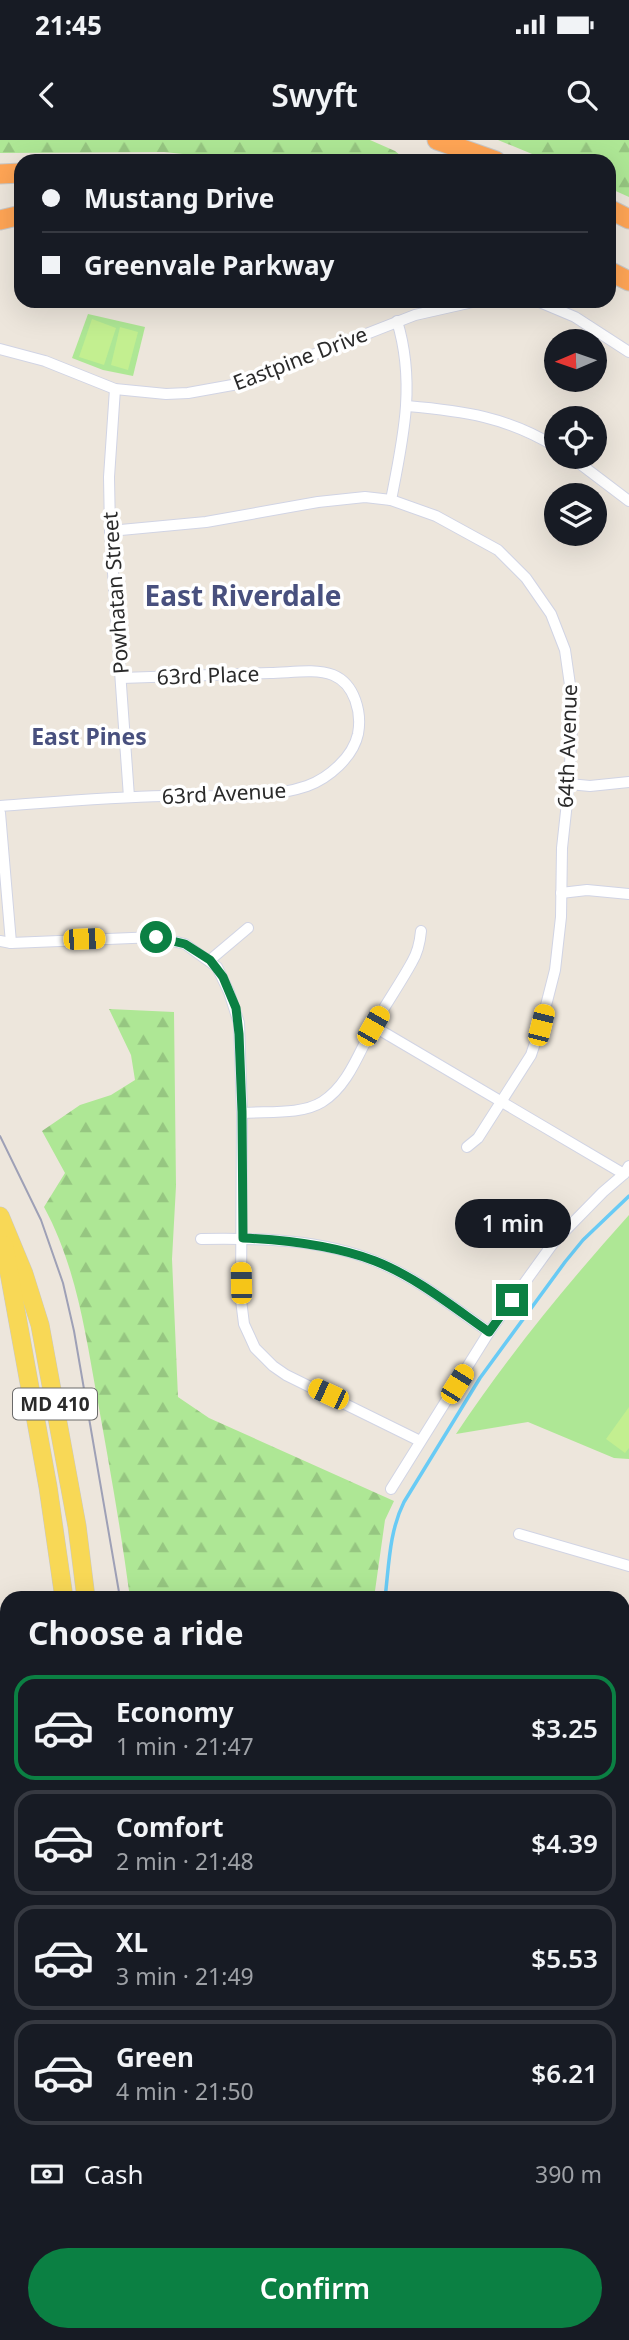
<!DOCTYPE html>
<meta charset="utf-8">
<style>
:root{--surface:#171b24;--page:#20242c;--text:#f1f3f6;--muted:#9ea1a6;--line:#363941;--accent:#0b8043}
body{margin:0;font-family:"Noto Sans",sans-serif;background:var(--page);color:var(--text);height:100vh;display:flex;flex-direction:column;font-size:26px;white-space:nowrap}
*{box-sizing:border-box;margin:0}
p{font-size:23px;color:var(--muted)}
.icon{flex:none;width:38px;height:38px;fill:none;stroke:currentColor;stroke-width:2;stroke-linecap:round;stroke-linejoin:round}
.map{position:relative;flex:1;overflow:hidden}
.details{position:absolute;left:0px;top:1451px;width:630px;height:751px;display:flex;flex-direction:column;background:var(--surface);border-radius:21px 21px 0 0;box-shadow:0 7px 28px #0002}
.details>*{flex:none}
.top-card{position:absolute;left:14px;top:14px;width:602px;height:154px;border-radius:21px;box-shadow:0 7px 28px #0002;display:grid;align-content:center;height:154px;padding:0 28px;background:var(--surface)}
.needle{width:46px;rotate:268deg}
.buttons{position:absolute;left:544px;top:189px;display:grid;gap:14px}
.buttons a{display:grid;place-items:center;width:63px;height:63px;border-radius:50%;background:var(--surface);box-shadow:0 7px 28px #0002;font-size:35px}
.end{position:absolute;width:32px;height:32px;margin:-16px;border:9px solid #0b8043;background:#fff;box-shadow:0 0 0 4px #fff}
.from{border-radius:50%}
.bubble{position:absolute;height:49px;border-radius:24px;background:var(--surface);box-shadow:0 7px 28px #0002;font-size:23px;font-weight:600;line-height:49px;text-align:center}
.car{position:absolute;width:21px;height:42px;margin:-21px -10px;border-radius:9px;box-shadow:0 0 5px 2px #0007;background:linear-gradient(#f5c518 24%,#345 0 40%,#f5c518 0 76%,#345 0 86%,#f5c518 0)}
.top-card b{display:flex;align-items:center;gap:24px;height:66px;font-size:26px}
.top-card b+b{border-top:2px solid var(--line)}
.top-card i{width:18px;height:18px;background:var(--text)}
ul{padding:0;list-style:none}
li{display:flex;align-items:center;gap:21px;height:105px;margin:0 14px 10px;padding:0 14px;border:4px solid var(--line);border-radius:21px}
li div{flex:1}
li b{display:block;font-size:26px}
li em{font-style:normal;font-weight:600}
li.selected{border-color:var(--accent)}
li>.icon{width:63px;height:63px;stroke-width:1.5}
h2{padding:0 28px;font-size:32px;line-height:84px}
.pay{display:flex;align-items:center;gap:18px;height:77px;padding:0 28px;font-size:26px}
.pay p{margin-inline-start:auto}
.primary-button{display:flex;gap:14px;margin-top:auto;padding:14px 28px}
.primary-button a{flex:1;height:80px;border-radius:42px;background:var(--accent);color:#fff;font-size:28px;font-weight:600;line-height:80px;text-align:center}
.status{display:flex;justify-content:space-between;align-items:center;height:49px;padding:0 35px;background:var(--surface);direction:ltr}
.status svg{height:19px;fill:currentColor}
header{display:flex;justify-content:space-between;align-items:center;height:91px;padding:0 28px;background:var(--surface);font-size:32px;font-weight:600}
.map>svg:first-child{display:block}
.forest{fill:url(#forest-firs)}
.park{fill:#aee795}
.pitch{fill:#c3ef90}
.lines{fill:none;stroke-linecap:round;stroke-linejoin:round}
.stream{stroke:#69cbf5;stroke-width:3.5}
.minor-casing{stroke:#d1d4e4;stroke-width:12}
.tertiary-casing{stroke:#d1d4e4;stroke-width:16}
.primary-casing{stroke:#c8c8c8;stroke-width:19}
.motorway-casing{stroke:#c8c8c8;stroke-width:21}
.minor{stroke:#fff;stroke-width:10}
.tertiary{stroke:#fff;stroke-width:14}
.primary{stroke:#f8d856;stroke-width:18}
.motorway{stroke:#ffa555;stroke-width:19}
.tram{stroke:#9ea0b6;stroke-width:2}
.route{stroke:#0b8043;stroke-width:9}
.labels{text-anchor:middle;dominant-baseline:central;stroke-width:7;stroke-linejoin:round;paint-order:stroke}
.shield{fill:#fff;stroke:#6a6a6a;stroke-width:2}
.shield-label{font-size:19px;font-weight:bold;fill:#2a2a2a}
.street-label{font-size:21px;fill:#2a2a2a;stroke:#fff}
.neighbourhood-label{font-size:23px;font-weight:bold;fill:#48507e;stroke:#fff}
.district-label{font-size:28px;font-weight:bold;fill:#48507e;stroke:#fff}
</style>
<div class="status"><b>21:45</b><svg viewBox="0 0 49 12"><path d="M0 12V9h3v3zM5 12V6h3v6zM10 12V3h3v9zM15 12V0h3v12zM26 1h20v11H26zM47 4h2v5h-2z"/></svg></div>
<header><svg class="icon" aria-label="back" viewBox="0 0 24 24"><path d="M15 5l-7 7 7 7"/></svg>Swyft<svg class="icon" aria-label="search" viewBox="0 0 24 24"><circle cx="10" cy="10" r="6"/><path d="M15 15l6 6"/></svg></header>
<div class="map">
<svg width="629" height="2200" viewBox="0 0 629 2200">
<defs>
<pattern id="forest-firs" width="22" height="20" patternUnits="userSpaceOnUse" patternTransform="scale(1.75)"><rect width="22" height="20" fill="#aee795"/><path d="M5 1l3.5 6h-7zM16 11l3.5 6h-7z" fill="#96c681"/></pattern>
</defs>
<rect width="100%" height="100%" fill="#ede6dc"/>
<!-- forest -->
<g class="forest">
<polygon points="0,0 370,0 395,11 407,21 249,21 164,12 0,13"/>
<polygon points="498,0 629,0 629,57 609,48 609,21 549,21"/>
<path d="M109,869L174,872L176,1046L172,1119L178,1257L209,1278L394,1361L385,1380L374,1458H130C121,1390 109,1323 97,1257C85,1191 76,1126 44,1067L65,1033L42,991L80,965L111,955L135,940L131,915Z"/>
</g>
<!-- park -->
<g class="park">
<polygon points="88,174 145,187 133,236 103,230 72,218"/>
<path d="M629,1075V1319L614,1318L528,1282L456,1294C507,1217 567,1144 629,1075Z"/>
</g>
<!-- pitch -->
<g class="pitch">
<polygon points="92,179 116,188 104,225 79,217"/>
<polygon points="120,187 138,192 128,230 111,225"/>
<polygon points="629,1267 629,1308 625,1313 606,1299"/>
</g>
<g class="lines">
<!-- stream -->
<path class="stream" d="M385,1458C389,1426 389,1392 404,1362L480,1238L565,1122L583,1100L629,1056"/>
<!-- minor casing -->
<g class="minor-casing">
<g id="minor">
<polyline points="537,161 575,177 629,212"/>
<polyline points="0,209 45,221 115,249 166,254 188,253 238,244 415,175 477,161"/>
<polyline points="115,249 109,337 110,391 129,657"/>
<path d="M407,266C464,271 507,277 556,307"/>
<polyline points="571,317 629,361"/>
<path d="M391,360C403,299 416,243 397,181"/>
<polyline points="110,391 206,382 318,362 365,357 391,360 436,376 498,410 526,438 551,474 565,510 573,566 569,644 562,708 561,777 555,830 541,885 531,915 478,998 467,1007"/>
<polyline points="569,644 590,646 629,642"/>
<path d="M0,666C55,662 110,657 165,656C211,655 263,661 307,646C329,638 353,617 358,594C362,573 355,544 333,535C315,528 289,533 270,533C220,535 170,536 121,538"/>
<polyline points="0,673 11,803"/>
<polyline points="561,753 587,750 629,754"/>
<polyline points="0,801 11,803 156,797 185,804 217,827 229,852 239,883 242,973 241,1160 244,1184 250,1197 255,1208 273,1226 286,1235 420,1301"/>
<polyline points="210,820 248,788"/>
<polyline points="373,886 624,1034"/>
<path d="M242,973C267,971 301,975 322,962C348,946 359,912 373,887C385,865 400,844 412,822C418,812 420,802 421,791"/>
<path d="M201,1099C260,1098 320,1099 375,1121C416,1137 453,1167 489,1192"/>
<polyline points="391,1349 489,1192 554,1102 603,1052 624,1034 629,1026"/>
<polyline points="519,1394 629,1426"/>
<polyline points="0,1777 7,1778"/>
<polyline points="623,1854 629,1840"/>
<polyline points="623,1989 629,1991"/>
<polyline points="125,2200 127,2194"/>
</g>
</g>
<!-- tertiary casing -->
<g class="tertiary-casing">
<polyline id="tertiary" points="305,2200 306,2194"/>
</g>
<!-- primary casing -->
<g class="primary-casing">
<g id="primary">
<polyline points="0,1076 24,1134 40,1185 77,1386 86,1458"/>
<polyline points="4,1105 48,1347 64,1458"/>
<polyline points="0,2075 7,2069"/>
<polyline points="0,2096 7,2097"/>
<polyline points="0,2164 7,2136"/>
<polyline points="427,2194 435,2200"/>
<polyline points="466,2194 474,2200"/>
<polyline points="19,2200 21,2194"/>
</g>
</g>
<!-- motorway casing -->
<g class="motorway-casing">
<g id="motorway">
<polyline points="437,0 496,21"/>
<polyline points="0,34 21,33"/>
<polyline points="609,69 629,79"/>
<polyline points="0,80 21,75"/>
<polyline points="609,131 629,141"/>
</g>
</g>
<!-- minor -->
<use href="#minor" class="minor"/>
<!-- tertiary -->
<use href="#tertiary" class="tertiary"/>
<!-- primary -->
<use href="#primary" class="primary"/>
<!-- motorway -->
<use href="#motorway" class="motorway"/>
<!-- tram -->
<g class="tram">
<polyline points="0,996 41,1080 63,1143 74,1191 120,1458"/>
<polyline points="0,2110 7,2108"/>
</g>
</g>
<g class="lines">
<!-- route -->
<path class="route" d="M156,797L185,804L210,820L223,837L236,868L239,894L242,972L243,1098C287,1100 333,1105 375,1121C416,1137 453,1167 489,1192L512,1160"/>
</g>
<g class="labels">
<!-- shield labels -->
<rect class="shield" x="13" y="1248.5" width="84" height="31" rx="5"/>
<g class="shield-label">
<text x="55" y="1264">MD 410</text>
</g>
<!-- street labels -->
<g class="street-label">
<text transform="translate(300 218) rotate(-21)">Eastpine Drive</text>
<text transform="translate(115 453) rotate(-94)">Powhatan Street</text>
<text transform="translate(208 535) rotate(-2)">63rd Place</text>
<text transform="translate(567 606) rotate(-88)">64th Avenue</text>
<text transform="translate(224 653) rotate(-3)">63rd Avenue</text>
</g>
<!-- neighbourhood labels -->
<g class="neighbourhood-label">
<text x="89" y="596">East Pines</text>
</g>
<!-- district labels -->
<g class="district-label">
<text x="243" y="455">East Riverdale</text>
</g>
</g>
</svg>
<div class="buttons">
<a><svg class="needle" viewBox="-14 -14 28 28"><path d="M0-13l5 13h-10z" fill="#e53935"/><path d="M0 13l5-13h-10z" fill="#9ea1a6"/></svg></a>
<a><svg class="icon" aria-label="locate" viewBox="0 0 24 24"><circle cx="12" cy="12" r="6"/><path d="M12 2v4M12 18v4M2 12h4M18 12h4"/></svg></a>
<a><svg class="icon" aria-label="layers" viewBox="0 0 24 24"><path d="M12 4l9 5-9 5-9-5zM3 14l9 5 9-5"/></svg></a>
</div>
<i class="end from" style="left:156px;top:797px"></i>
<i class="end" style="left:512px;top:1160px"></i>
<div class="bubble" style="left:455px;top:1059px;width:116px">1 min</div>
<i class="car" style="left:84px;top:799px;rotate:88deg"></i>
<i class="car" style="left:541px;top:885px;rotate:14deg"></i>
<i class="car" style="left:373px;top:886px;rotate:30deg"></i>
<i class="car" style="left:241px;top:1143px;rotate:359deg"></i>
<i class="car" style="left:457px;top:1244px;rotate:32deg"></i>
<i class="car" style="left:328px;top:1254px;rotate:295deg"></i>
<div class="top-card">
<b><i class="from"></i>Mustang Drive</b>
<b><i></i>Greenvale Parkway</b>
</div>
<section class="details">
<h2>Choose a ride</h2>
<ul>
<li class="selected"><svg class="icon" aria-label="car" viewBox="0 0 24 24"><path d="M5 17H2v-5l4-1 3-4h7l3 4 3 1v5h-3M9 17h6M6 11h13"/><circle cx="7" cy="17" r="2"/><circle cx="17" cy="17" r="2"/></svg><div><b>Economy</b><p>1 min · 21:47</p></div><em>$3.25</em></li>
<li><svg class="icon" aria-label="car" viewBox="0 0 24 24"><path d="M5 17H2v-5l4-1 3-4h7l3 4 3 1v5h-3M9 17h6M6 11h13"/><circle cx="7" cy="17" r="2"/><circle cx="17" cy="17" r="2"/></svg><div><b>Comfort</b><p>2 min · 21:48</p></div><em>$4.39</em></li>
<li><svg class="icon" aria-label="car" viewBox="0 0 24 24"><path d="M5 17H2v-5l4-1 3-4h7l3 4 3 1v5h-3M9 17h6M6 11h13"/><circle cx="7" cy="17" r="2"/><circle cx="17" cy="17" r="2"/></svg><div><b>XL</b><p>3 min · 21:49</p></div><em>$5.53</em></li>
<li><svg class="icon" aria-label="car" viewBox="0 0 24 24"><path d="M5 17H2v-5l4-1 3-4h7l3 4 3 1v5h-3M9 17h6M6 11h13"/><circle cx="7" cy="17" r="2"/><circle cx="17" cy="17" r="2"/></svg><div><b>Green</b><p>4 min · 21:50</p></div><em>$6.21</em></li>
</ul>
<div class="pay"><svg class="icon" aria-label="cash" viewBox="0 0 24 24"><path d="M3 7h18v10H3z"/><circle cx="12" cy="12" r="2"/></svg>Cash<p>390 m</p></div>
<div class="primary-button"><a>Confirm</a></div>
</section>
</div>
